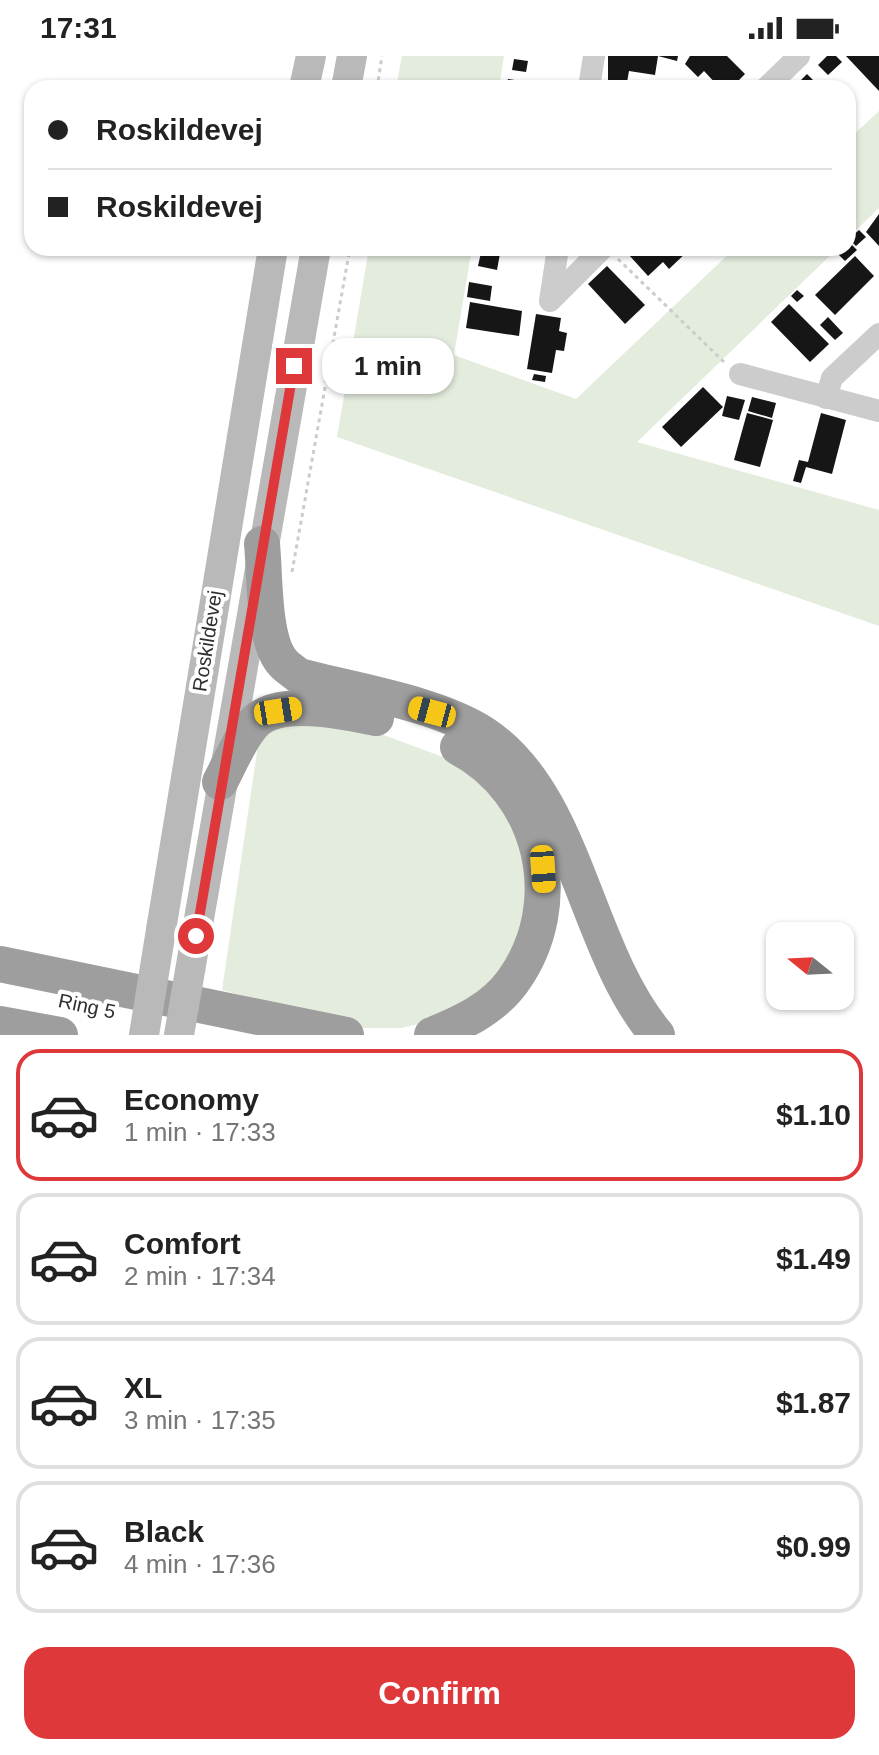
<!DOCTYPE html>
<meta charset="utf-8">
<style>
:root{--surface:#fff;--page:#f2f2f2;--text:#222;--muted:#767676;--line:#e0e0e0;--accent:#df383a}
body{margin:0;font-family:Helvetica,sans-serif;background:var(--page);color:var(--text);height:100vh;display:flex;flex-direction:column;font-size:30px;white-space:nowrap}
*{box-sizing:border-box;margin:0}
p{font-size:26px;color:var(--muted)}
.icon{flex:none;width:44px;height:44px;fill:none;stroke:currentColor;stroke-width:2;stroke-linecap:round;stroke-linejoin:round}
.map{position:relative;height:979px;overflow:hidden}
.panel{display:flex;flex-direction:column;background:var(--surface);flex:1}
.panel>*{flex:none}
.hud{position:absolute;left:24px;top:24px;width:832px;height:176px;border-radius:24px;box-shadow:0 2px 6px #0004;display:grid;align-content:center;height:176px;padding:0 24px;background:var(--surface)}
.needle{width:52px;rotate:288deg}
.buttons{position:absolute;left:766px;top:866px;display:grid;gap:16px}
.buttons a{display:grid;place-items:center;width:88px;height:88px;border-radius:16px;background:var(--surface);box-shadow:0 2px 6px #0004;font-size:40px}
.end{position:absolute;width:36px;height:36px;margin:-18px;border:10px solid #df383a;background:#fff;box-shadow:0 0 0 4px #fff}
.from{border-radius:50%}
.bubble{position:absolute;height:56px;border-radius:24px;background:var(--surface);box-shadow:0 2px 6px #0004;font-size:26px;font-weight:700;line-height:56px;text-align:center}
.car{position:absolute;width:24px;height:48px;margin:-24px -12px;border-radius:10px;box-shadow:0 0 6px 2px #0007;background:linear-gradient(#f5c518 24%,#345 0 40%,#f5c518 0 76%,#345 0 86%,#f5c518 0)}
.hud b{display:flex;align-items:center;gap:28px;height:76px;font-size:30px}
.hud b+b{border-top:2px solid var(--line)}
.hud i{width:20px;height:20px;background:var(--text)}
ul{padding:14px 0 0;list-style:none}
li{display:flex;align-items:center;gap:24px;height:132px;margin:0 16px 12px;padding:0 8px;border:4px solid var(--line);border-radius:24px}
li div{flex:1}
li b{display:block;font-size:30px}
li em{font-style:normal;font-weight:700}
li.on{border-color:var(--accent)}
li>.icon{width:72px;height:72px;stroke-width:1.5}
.cta{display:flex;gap:16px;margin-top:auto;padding:16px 24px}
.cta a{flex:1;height:92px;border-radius:24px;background:var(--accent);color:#fff;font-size:32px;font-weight:700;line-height:92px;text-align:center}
.status{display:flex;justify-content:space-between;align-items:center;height:56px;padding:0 40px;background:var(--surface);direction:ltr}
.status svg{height:22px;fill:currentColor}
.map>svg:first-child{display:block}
.green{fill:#e4ecde}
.building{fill:#161616}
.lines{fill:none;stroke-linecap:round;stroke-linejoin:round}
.path{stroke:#ccc;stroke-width:3;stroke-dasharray:4 4;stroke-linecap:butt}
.minor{stroke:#ccc;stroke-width:22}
.secondary{stroke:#b9b9b9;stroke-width:30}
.trunk{stroke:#9e9e9e;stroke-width:36}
.secondary-bridge{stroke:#b9b9b9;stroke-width:30}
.route{stroke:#df383a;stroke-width:10}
.labels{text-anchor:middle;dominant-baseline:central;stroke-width:8;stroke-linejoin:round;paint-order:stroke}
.street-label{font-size:20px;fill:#2f2f2f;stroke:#fff}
</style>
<div class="status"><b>17:31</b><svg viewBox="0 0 49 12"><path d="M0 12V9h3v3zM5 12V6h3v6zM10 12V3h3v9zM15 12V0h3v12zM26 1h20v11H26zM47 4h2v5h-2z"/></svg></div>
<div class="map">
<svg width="879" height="979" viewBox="0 0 879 979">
<rect width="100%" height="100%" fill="#fff"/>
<!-- green -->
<g class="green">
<polygon points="402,0 504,0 499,32 396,32"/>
<polygon points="879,55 879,152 848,182 848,84"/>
<polygon points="369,192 472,192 454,299 576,343 735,192 838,192 637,386 879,454 879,570 337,381"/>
<polygon points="275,666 373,675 470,711 501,737 531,810 522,884 487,932 435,964 401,972 362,972 222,934 260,675"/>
</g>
<!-- building -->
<g class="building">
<polygon points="608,0 658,0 655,19 629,15 626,32 608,28"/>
<polygon points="658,0 678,0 677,5"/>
<polygon points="690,0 727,0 745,18 731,32 720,32 704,15 698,21 685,8"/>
<polygon points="827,0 836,0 842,6 828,19 818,9"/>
<polygon points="846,0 879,0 879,35"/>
<polygon points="514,3 528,5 526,16 512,14"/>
<polygon points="807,18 821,32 793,32"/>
<polygon points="508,23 554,30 554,32 506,32"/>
<polygon points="848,60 856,68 848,76"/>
<polygon points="879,158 879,190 866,176"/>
<polygon points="859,174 866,181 856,190 849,183"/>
<polygon points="848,185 857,194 845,205 834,194 848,192"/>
<polygon points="482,192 501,192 497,214 478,210"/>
<polygon points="514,192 537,192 536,198"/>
<polygon points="636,192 687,192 689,194 669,213 663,206 648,220 629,199"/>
<polygon points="855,200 874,220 835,259 815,239"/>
<polygon points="607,210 645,249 625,268 588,228"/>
<polygon points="469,226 492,230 490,245 467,241"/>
<polygon points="797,234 804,240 797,246 791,240"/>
<polygon points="470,246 522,255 519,280 466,272"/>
<polygon points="789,248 829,288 810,306 771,266"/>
<polygon points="536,258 561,262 559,275 567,277 564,295 556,294 552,317 527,313"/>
<polygon points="828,261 843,277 835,284 820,269"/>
<polygon points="534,318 546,320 545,326 532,324"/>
<polygon points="703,331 723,351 681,391 662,371"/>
<polygon points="727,340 745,344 739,364 722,360"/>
<polygon points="752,341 776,347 772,362 748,355"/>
<polygon points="747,357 773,364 760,411 734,404"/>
<polygon points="821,357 846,364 832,418 806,411 801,427 793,425 799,404 808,406"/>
</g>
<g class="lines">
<!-- path -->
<g class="path">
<polyline points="377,32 382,0"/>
<polyline points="618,203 724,306"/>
<polyline points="292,516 350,192"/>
</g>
<!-- minor -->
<g class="minor">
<polyline points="589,32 594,0"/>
<polyline points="766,32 799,0"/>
<polyline points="558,192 550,245 603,192"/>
<polyline points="740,318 879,355"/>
<polyline points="826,342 832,322 879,278"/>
</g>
<!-- secondary -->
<g class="secondary">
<polyline points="304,32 311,0"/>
<polyline points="346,32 352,0"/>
<polyline points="161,874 273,192"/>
<polyline points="196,880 316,192"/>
</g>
<!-- trunk -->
<g class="trunk">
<path d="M262,488C265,518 263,579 280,603C284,610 293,615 299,620C355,635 436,647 484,678C577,740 584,893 657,979"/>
<path d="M220,726C230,708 240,681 255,666C280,641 346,656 376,662"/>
<polyline points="0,908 346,979"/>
<polyline points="0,968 60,979"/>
<path d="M432,979C462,967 493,953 513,925C569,847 543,736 458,691"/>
</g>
<!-- secondary-bridge -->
<g class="secondary-bridge">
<polyline points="144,979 161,874"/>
<polyline points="179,979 196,880"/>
</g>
</g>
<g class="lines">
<!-- route -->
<polyline class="route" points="196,880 294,310"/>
</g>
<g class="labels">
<!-- street labels -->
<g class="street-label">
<text transform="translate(207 585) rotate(-81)">Roskildevej</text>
<text transform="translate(87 950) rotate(12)">Ring 5</text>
</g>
</g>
</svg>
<div class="buttons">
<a><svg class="needle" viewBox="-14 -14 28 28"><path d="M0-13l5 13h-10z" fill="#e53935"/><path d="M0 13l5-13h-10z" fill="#767676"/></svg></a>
</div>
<i class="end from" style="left:196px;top:880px"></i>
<i class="end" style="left:294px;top:310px"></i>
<div class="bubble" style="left:322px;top:282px;width:132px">1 min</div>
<i class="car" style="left:278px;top:655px;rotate:81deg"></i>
<i class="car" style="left:432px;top:656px;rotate:285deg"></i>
<i class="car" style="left:543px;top:813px;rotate:176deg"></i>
<div class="hud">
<b><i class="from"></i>Roskildevej</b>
<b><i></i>Roskildevej</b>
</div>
</div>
<section class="panel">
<ul>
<li class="on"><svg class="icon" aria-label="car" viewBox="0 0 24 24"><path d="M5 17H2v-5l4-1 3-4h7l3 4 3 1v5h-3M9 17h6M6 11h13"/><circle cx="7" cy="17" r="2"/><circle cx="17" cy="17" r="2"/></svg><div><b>Economy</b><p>1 min · 17:33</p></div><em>$1.10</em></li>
<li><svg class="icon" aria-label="car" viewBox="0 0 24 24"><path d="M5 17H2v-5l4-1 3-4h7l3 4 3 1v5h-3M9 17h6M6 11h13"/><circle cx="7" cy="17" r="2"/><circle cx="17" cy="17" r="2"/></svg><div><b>Comfort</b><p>2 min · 17:34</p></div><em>$1.49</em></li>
<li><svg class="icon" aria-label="car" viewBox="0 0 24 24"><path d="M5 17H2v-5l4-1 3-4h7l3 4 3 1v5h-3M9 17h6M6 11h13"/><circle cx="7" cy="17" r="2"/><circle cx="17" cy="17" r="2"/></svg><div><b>XL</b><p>3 min · 17:35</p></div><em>$1.87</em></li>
<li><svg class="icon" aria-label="car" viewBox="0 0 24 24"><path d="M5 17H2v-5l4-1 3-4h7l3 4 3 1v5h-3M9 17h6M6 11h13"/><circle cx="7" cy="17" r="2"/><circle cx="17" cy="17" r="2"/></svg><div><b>Black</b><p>4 min · 17:36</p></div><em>$0.99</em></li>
</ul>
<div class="cta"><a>Confirm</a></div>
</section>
